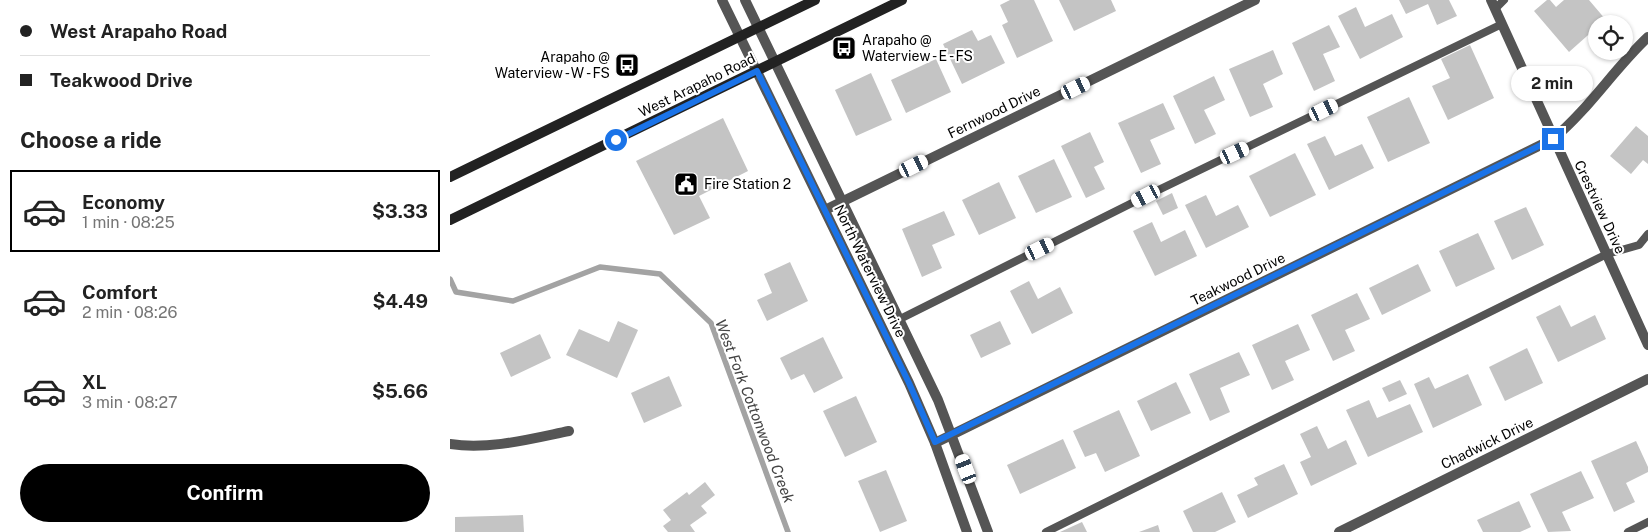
<!DOCTYPE html>
<meta charset="utf-8">
<style>
:root{--surface:#fff;--page:#f6f6f6;--text:#222;--muted:#767676;--line:#e0e0e0;--accent:#000}
body{margin:0;font-family:"Public Sans",sans-serif;background:var(--page);color:var(--text);height:100vh;display:flex;flex-direction:column;font-size:19px;white-space:nowrap}
*{box-sizing:border-box;margin:0}
p{font-size:16px;color:var(--muted)}
.icon{flex:none;width:28px;height:28px;fill:none;stroke:currentColor;stroke-width:2;stroke-linecap:round;stroke-linejoin:round}
.map{position:relative;flex:1;overflow:hidden}
.details{display:flex;flex-direction:column;background:var(--surface);width:450px}
.details>*{flex:none}
.top-card{display:grid;align-content:center;height:110px;padding:0 20px;background:var(--surface)}
.controls{position:absolute;left:1138px;top:15px;display:grid;gap:10px}
.controls a{display:grid;place-items:center;width:45px;height:45px;border-radius:50%;background:var(--surface);box-shadow:0 1px 4px #0004;font-size:25px}
.end{position:absolute;width:22px;height:22px;margin:-11px;border:6px solid #1a73e8;background:#fff;box-shadow:0 0 0 2px #fff}
.from{border-radius:50%}
.bubble{position:absolute;height:35px;border-radius:18px;background:var(--surface);box-shadow:0 1px 4px #0004;font-size:16px;font-weight:700;line-height:35px;text-align:center}
.car{position:absolute;width:15px;height:30px;margin:-15px -8px;border-radius:6px;box-shadow:0 0 4px 1px #0007;background:linear-gradient(#fff 24%,#345 0 40%,#fff 0 76%,#345 0 86%,#fff 0)}
.top-card b{display:flex;align-items:center;gap:18px;height:48px;font-size:19px}
.top-card b+b{border-top:1px solid var(--line)}
.top-card i{width:12px;height:12px;background:var(--text)}
ul{padding:0;list-style:none}
li{display:flex;align-items:center;gap:15px;height:82px;margin:0 10px 8px;padding:0 10px;border:2px solid transparent;border-radius:0px}
li div{flex:1}
li b{display:block;font-size:19px}
li em{font-style:normal;font-weight:700}
li.current{border-color:var(--accent)}
li>.icon{width:45px;height:45px;stroke-width:1.5}
h2{padding:0 20px;font-size:22px;line-height:60px}
.cta{display:flex;gap:10px;margin-top:auto;padding:10px 20px}
.cta a{flex:1;height:58px;border-radius:30px;background:var(--accent);color:#fff;font-size:20px;font-weight:700;line-height:58px;text-align:center}
main{display:flex;flex:1;min-height:0}
.map>svg:first-child{display:block}
.lines{fill:none;stroke-linecap:round;stroke-linejoin:round}
.stream{stroke:#a3a3a3;stroke-width:5.5}
.building{fill:#c4c4c4}
.service{stroke:#555;stroke-width:8}
.minor{stroke:#555;stroke-width:10}
.tertiary{stroke:#555;stroke-width:10}
.secondary{stroke:#222;stroke-width:10}
.route{stroke:#1a73e8;stroke-width:6}
.labels{text-anchor:middle;dominant-baseline:central;stroke-width:4;stroke-linejoin:round;paint-order:stroke}
.poi-label{font-size:14px;fill:#000;stroke:#fff;text-anchor:start}
.street-label{font-size:14px;fill:#000;stroke:#fff}
.water-label{font-size:15px;font-style:italic;fill:#444;stroke:#fff}
</style>
<main>
<section class="details">
<div class="top-card">
<b><i class="from"></i>West Arapaho Road</b>
<b><i></i>Teakwood Drive</b>
</div>
<h2>Choose a ride</h2>
<ul>
<li class="current"><svg class="icon" aria-label="car" viewBox="0 0 24 24"><path d="M5 17H2v-5l4-1 3-4h7l3 4 3 1v5h-3M9 17h6M6 11h13"/><circle cx="7" cy="17" r="2"/><circle cx="17" cy="17" r="2"/></svg><div><b>Economy</b><p>1 min · 08:25</p></div><em>$3.33</em></li>
<li><svg class="icon" aria-label="car" viewBox="0 0 24 24"><path d="M5 17H2v-5l4-1 3-4h7l3 4 3 1v5h-3M9 17h6M6 11h13"/><circle cx="7" cy="17" r="2"/><circle cx="17" cy="17" r="2"/></svg><div><b>Comfort</b><p>2 min · 08:26</p></div><em>$4.49</em></li>
<li><svg class="icon" aria-label="car" viewBox="0 0 24 24"><path d="M5 17H2v-5l4-1 3-4h7l3 4 3 1v5h-3M9 17h6M6 11h13"/><circle cx="7" cy="17" r="2"/><circle cx="17" cy="17" r="2"/></svg><div><b>XL</b><p>3 min · 08:27</p></div><em>$5.66</em></li>
</ul>
<div class="cta"><a>Confirm</a></div>
</section>
<div class="map">
<svg width="1198" height="532" viewBox="0 0 1198 532">
<rect width="100%" height="100%" fill="#fff"/>
<g class="lines">
<!-- stream -->
<polyline class="stream" points="0,279 6,292 63,301 150,267 210,274 261,323 338,532"/>
</g>
<!-- building -->
<g class="building">
<polygon points="560,0 584,0 603,41 567,58 552,25 558,22 550,5"/>
<polygon points="609,0 661,0 666,11 624,31"/>
<polygon points="949,0 999,0 1007,16 987,25 978,4 956,14"/>
<polygon points="1097,0 1100,0 1106,7 1114,0 1139,0 1156,20 1151,24 1146,24 1146,28 1119,52 1084,11"/>
<polygon points="906,7 915,27 942,14 953,37 910,59 888,16"/>
<polygon points="879,25 890,47 873,54 885,81 864,91 842,43"/>
<polygon points="522,30 528,41 541,35 555,63 512,84 493,44"/>
<polygon points="1020,45 1044,98 998,120 982,86 1000,78 991,59"/>
<polygon points="823,50 833,74 813,84 823,107 800,117 779,69"/>
<polygon points="486,59 501,92 456,113 441,80"/>
<polygon points="421,73 442,120 406,136 385,90"/>
<polygon points="764,76 775,100 754,110 766,134 745,144 723,96"/>
<polygon points="959,97 980,143 938,162 917,117"/>
<polygon points="713,103 725,129 700,140 711,164 691,173 668,123"/>
<polygon points="273,118 298,171 249,196 260,218 224,235 186,161"/>
<polygon points="1186,126 1198,136 1198,164 1193,160 1181,174 1160,156"/>
<polygon points="640,132 654,162 644,167 655,189 636,198 611,146"/>
<polygon points="875,136 885,156 912,144 924,168 879,190 857,144"/>
<polygon points="845,153 866,195 820,217 799,176"/>
<polygon points="604,159 622,197 586,213 568,176"/>
<polygon points="549,182 566,218 529,235 512,200"/>
<polygon points="722,193 728,208 713,215 706,201"/>
<polygon points="756,195 766,216 788,205 799,227 756,248 735,205"/>
<polygon points="1076,207 1094,245 1062,260 1044,221"/>
<polygon points="494,211 505,235 482,245 492,268 472,277 452,229"/>
<polygon points="702,222 711,242 735,230 747,256 705,276 683,231"/>
<polygon points="1028,233 1045,269 1006,287 989,251"/>
<polygon points="340,262 358,301 317,321 307,300 322,293 314,274"/>
<polygon points="968,264 981,291 932,315 919,288"/>
<polygon points="579,281 588,299 610,287 623,313 582,334 560,291"/>
<polygon points="907,293 920,319 895,330 905,351 883,361 861,315"/>
<polygon points="1110,305 1121,327 1145,315 1156,339 1108,362 1086,317"/>
<polygon points="168,321 188,330 167,378 116,355 129,329 159,342"/>
<polygon points="550,321 561,344 531,358 520,335"/>
<polygon points="848,324 860,350 835,361 844,380 822,390 802,345"/>
<polygon points="90,334 101,358 61,377 50,353"/>
<polygon points="373,337 393,378 364,393 354,374 341,380 330,358"/>
<polygon points="1077,348 1093,383 1055,401 1039,367"/>
<polygon points="789,352 800,375 770,388 780,412 760,421 739,374"/>
<polygon points="1018,374 1032,405 983,428 964,384 979,377 985,389"/>
<polygon points="219,376 232,406 194,423 181,393"/>
<polygon points="950,380 957,394 939,402 932,388"/>
<polygon points="726,382 741,413 701,431 687,401"/>
<polygon points="406,396 427,442 395,457 373,411"/>
<polygon points="919,400 927,418 960,404 973,432 918,457 896,410"/>
<polygon points="669,410 690,456 655,472 646,453 635,457 623,431"/>
<polygon points="867,426 878,449 896,440 907,464 861,486 850,462 861,457 850,434"/>
<polygon points="613,439 626,468 570,494 557,465"/>
<polygon points="1186,441 1198,467 1198,472 1176,483 1185,502 1164,512 1141,461"/>
<polygon points="834,464 848,494 798,518 787,495 808,485 804,478"/>
<polygon points="436,470 457,521 430,532 408,481"/>
<polygon points="1131,471 1144,498 1112,512 1121,531 1098,532 1080,494"/>
<polygon points="255,482 265,495 251,506 257,513 240,525 245,532 218,532 213,526 221,520 213,510 237,492 239,495"/>
<polygon points="772,492 786,522 765,532 743,532 733,511"/>
<polygon points="1069,501 1081,527 1070,532 1033,532 1027,520"/>
<polygon points="73,515 74,532 5,532 5,517"/>
<polygon points="632,522 637,532 610,532"/>
<polygon points="708,525 710,532 689,532"/>
</g>
<g class="lines">
<!-- service -->
<g class="service">
<polyline points="1045,9 1054,0"/>
<polyline points="450,319 696,196 1052,24"/>
<polyline points="596,532 1157,254 1189,245 1198,234"/>
<polyline points="1178,532 1198,522"/>
</g>
<!-- minor -->
<g class="minor">
<polyline points="1041,0 1198,345"/>
<polyline points="375,210 805,0"/>
<path d="M485,443L1103,139C1139,109 1164,69 1198,37"/>
<path d="M0,444C39,450 80,439 119,431"/>
<polyline points="889,532 1198,379"/>
</g>
<!-- tertiary -->
<g class="tertiary">
<polyline points="272,0 459,383 485,443 517,532"/>
<polyline points="295,0 488,400 538,532"/>
</g>
<!-- secondary -->
<g class="secondary">
<polyline points="0,177 365,0"/>
<polyline points="0,220 452,0"/>
</g>
</g>
<g class="lines">
<!-- route -->
<polyline class="route" points="166,140 307,71 459,383 485,442 1103,139"/>
</g>
<!-- icons -->
<defs>
<g id="bus-square" transform="scale(1.25)"><rect x="-9" y="-9" width="18" height="18" rx="4" fill="#000" stroke="#fff"/><path d="M-5-6H5V4H4V6H2V4H-2V6H-4V4H-5ZM-3.5-4V0h7V-4ZM-3.5 1.2v1.5H-2V1.2ZM2 1.2v1.5H3.5V1.2Z" fill="#fff"/></g>
<g id="civic-square" transform="scale(1.25)"><rect x="-9" y="-9" width="18" height="18" rx="4" fill="#000" stroke="#fff"/><path d="M-.6-6.5H3V-4.5H.6V-3L4-1V1h2V6H-6V1h2V-1L-.6-3ZM-1.2 2.5V6h2.4V2.5Z" fill="#fff"/></g>
</defs>
<g fill-rule="evenodd">
<use href="#bus-square" x="394" y="48"/>
<use href="#bus-square" x="177" y="65"/>
<use href="#civic-square" x="236" y="184"/>
</g>
<g class="labels">
<!-- poi labels -->
<g class="poi-label">
<text x="412" y="40">Arapaho @<tspan x="412" dy="16">Waterview - E - FS</tspan></text>
<text x="160" y="57" text-anchor="end">Arapaho @<tspan x="160" dy="16">Waterview - W - FS</tspan></text>
<text x="254" y="184">Fire Station 2</text>
</g>
<!-- street labels -->
<g class="street-label">
<text transform="translate(247 85) rotate(-26)">West Arapaho Road</text>
<text transform="translate(544 112) rotate(-26)">Fernwood Drive</text>
<text transform="translate(1150 207) rotate(65)">Crestview Drive</text>
<text transform="translate(420 271) rotate(64)">North Waterview Drive</text>
<text transform="translate(788 279) rotate(-26)">Teakwood Drive</text>
<text transform="translate(1037 443) rotate(-26)">Chadwick Drive</text>
</g>
<!-- water labels -->
<g class="water-label">
<text transform="translate(305 411) rotate(69)">West Fork Cottonwood Creek</text>
</g>
</g>
</svg>
<div class="controls">
<a><svg class="icon" aria-label="locate" viewBox="0 0 24 24"><circle cx="12" cy="12" r="6"/><path d="M12 2v4M12 18v4M2 12h4M18 12h4"/></svg></a>
</div>
<i class="end from" style="left:166px;top:140px"></i>
<i class="end" style="left:1103px;top:139px"></i>
<div class="bubble" style="left:1061px;top:66px;width:82px">2 min</div>
<i class="car" style="left:626px;top:88px;rotate:64deg"></i>
<i class="car" style="left:874px;top:110px;rotate:64deg"></i>
<i class="car" style="left:785px;top:153px;rotate:65deg"></i>
<i class="car" style="left:464px;top:166px;rotate:64deg"></i>
<i class="car" style="left:696px;top:196px;rotate:243deg"></i>
<i class="car" style="left:590px;top:249px;rotate:64deg"></i>
<i class="car" style="left:516px;top:469px;rotate:339deg"></i>
</div>
</main>
